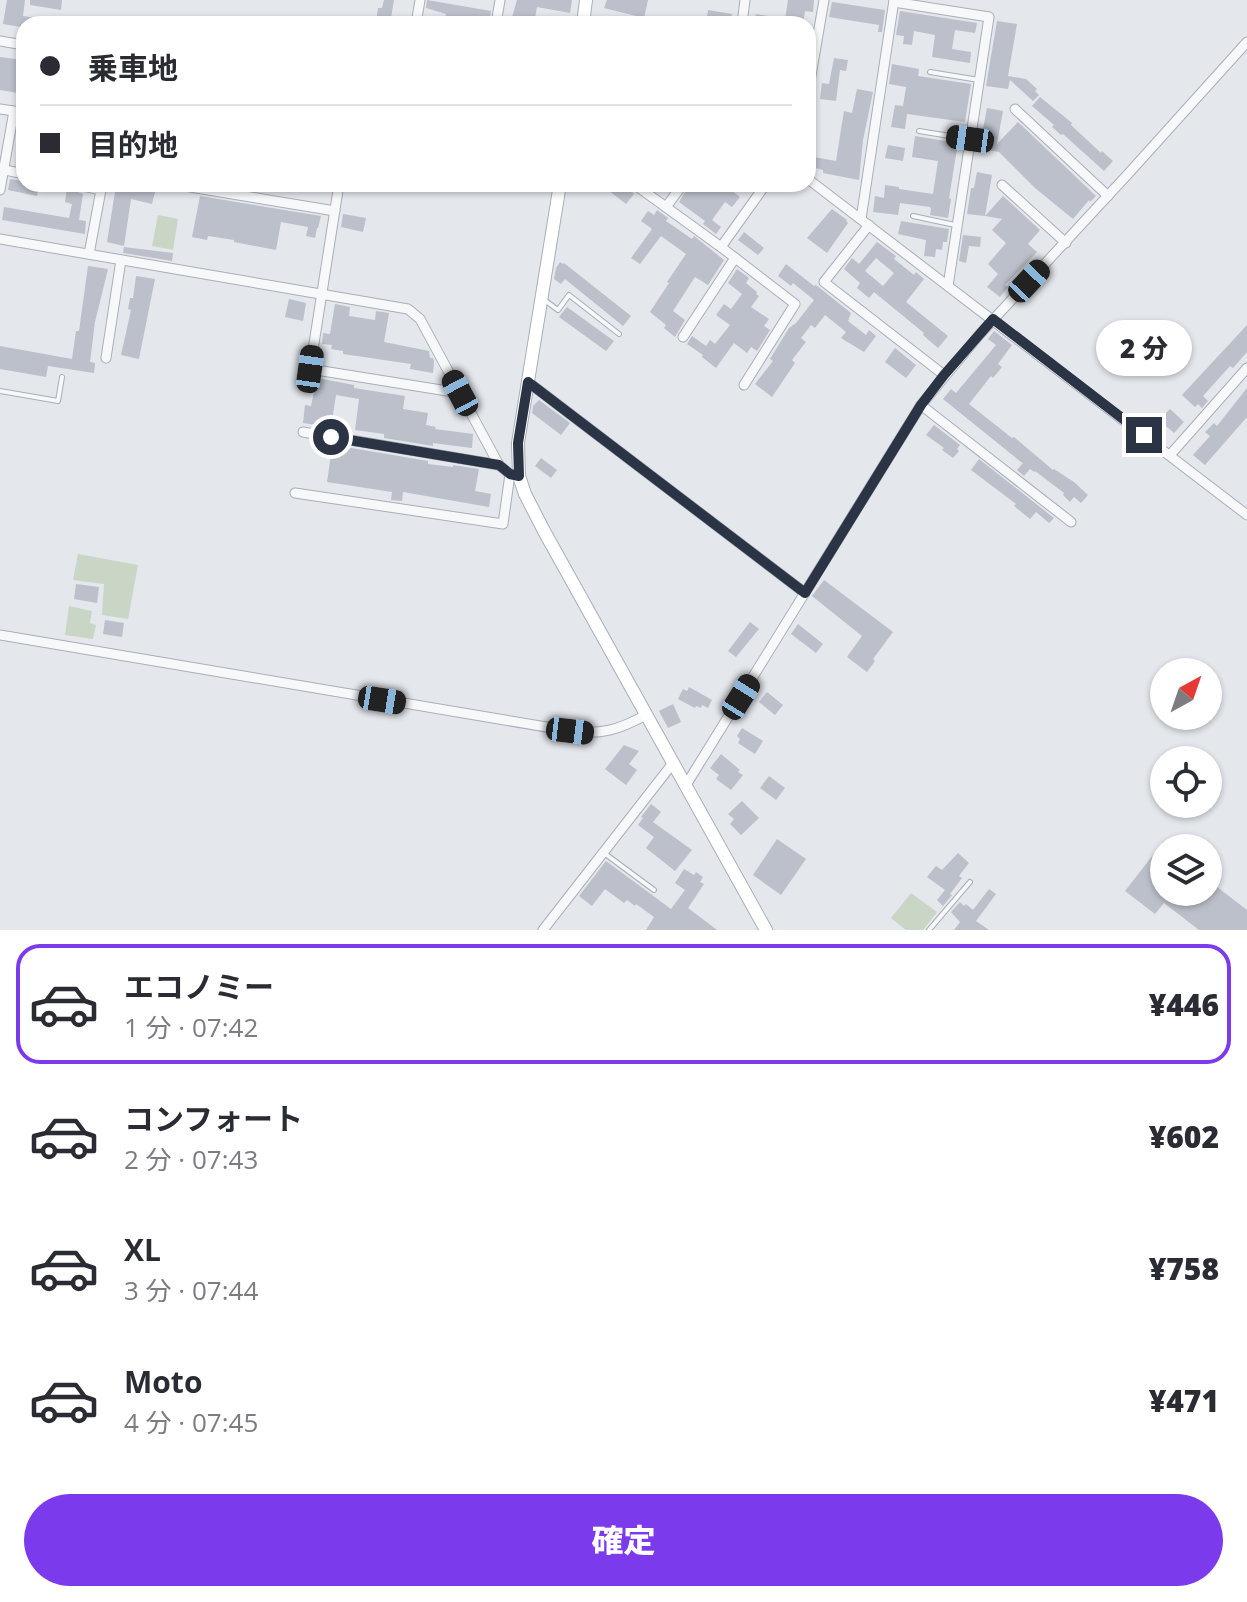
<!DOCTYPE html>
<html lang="ja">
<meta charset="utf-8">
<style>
:root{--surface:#fff;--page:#f2f2f3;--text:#2b2b33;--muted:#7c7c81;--line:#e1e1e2;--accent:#7c3aed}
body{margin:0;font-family:"Open Sans","Noto Sans JP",sans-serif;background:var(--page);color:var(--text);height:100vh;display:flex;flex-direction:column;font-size:30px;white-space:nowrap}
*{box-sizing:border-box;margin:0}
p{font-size:26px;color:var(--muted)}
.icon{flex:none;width:44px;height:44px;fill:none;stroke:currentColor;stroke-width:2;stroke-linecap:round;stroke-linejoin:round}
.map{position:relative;height:930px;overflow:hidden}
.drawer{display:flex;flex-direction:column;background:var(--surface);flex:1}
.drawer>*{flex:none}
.guide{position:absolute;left:16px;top:16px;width:800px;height:176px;border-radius:24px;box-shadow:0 2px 6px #0004;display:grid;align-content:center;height:176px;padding:0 24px;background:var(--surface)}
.needle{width:52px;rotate:40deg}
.controls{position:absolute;left:1150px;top:658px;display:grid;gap:16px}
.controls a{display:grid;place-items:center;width:72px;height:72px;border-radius:50%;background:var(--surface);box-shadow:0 2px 6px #0004;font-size:40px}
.end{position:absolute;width:36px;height:36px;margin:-18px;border:10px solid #2b3445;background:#fff;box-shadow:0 0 0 4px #fff}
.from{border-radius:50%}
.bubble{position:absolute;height:56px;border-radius:28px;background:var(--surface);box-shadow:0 2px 6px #0004;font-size:26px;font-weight:800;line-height:56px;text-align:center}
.car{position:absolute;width:24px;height:48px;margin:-24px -12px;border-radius:10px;box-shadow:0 0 6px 2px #0007;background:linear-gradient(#222 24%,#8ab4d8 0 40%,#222 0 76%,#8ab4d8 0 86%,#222 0)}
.guide b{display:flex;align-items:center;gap:28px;height:76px;font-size:30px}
.guide b+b{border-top:2px solid var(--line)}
.guide i{width:20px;height:20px;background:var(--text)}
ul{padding:14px 0 0;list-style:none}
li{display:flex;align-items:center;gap:24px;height:120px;margin:0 16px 12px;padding:0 8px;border:4px solid transparent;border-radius:24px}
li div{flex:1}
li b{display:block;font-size:30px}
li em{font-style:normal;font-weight:800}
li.current{border-color:var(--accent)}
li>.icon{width:72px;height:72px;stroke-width:1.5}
.cta{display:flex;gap:16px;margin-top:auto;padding:16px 24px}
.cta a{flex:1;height:92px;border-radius:48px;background:var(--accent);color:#fff;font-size:32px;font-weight:800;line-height:92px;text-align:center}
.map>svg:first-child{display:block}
.green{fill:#c9d6c5}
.building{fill:#bbc0ca;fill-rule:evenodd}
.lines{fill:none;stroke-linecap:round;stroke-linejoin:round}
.lane-casing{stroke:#a9aeb7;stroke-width:6}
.street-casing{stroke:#a9aeb7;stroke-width:11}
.secondary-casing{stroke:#a9aeb7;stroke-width:14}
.lane{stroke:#f7f8fa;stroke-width:4}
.street{stroke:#f7f8fa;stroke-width:9}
.secondary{stroke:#fff;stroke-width:12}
.route{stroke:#2b3445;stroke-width:10}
</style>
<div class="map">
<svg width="1247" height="930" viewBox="0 0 1247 930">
<rect width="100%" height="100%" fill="#e4e7ec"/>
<!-- green -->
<g class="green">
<polygon points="158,215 178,219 173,250 152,246"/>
<polygon points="78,554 138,565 128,619 102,615 104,584 73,580"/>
<polygon points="69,606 92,611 90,623 96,625 93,639 65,635"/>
<polygon points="911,893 937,912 923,930 906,930 891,918"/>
</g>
<!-- building -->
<g class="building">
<polygon points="7,0 25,0 23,16 42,19 41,24 21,24 21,27 3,24"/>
<polygon points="30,0 62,0 61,10 30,5"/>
<polygon points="384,0 394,0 390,24 376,22 378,8 382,8"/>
<polygon points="427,0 491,11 489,24 445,18 446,14 426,8"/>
<polygon points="517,0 572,0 570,13 537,7 534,24 510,24"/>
<polygon points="607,0 648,0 644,18 604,8"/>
<polygon points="788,0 814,0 813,12 805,11 803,24 754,24 756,14 785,19"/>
<polygon points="832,2 885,10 882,32 878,32 879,25 829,17"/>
<polygon points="708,10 732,14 730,23 717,21 717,24 706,24"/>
<polygon points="900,11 977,23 975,33 955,30 952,49 971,52 970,63 932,57 935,35 914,31 912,45 903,44 904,36 896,35"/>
<polygon points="997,21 1017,24 1008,76 1026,79 1037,89 1035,91 1039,95 1033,101 1010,80 1008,89 986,86"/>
<polygon points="0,57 24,60 24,94 0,90"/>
<polygon points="834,58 848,60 846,71 840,70 836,101 820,99 822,83 829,84"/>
<polygon points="892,64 919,69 918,76 971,84 965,122 907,114 905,129 891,127 895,105 903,106 906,87 889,84"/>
<polygon points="857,89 873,92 863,140 859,180 823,173 823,170 808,166 808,156 836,161 844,111 852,113"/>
<polygon points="1040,97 1072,123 1071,125 1101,153 1102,151 1113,161 1104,171 1063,134 1061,135 1052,127 1054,125 1032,106"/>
<polygon points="987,108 1003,111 997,144 1018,122 1096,196 1090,202 1089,200 1073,219 1035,188 999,152 977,148 979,134 982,135"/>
<polygon points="915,136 958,143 949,198 951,199 948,218 930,215 931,209 930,207 900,203 898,215 873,212 875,196 884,198 885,185 899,187 899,189 933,194 938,161 912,157"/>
<polygon points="888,145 905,148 903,161 885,158"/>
<polygon points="977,172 992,175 985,216 967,214 971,188 974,188"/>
<polygon points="10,179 24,181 24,184 39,184 37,196 8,190"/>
<polygon points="600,184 625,184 634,194 626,204"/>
<polygon points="690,184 718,184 724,188 726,186 740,197 732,207 725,202 712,220 721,227 716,234 703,224 705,221 679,202"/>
<polygon points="144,185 156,188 152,204 131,199 124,246 107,242 116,186 143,190"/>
<polygon points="67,188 83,194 79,220 86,221 85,234 2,220 4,207 69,218 72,204 65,202"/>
<polygon points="200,196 321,216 318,228 317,228 315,238 306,236 308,227 281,222 276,250 234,242 234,240 208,236 207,240 192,237"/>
<polygon points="1003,196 1040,230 1028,244 1037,252 1005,285 1008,287 1000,297 987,287 998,274 988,264 1006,243 992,230 1002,219 985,216"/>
<polygon points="832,209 847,220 846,221 848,223 827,253 807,238"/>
<polygon points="657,210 668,218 666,221 692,239 694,236 724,260 708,285 695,277 673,311 685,320 675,337 664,328 666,325 650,312 669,283 667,282 686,254 661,236 640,264 631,258 652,229 641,221 648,211 654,215"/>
<polygon points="343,214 366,218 363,232 341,227"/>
<polygon points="901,221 949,229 947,242 943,242 942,250 936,249 935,257 924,256 926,240 898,234"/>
<polygon points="744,232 764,248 758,255 738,240"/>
<polygon points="963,235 981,237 980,247 969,246 966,263 959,261"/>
<path d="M877,242L896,256L894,259L914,275L916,272L924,279L906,302L948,336L938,348L923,335L924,333L874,292L869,298L857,288L860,283L844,269L852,258L859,264ZM876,258L894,273L883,286L865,271Z"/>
<polygon points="124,247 173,253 172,261 123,253"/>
<polygon points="560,262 563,264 564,263 631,316 623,326 565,279 561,284 554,279 556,268"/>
<polygon points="786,264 814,286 816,285 851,313 848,321 866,335 869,330 876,336 864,352 841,338 846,332 825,315 815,328 811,325 801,338 806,342 792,360 795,363 772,397 755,384 773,361 770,359 789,328 796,323 814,300 793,283 791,286 778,276"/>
<polygon points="88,266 108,269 95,322 90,362 95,363 94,373 48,366 46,377 0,369 0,346 72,359 76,331 79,331"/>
<polygon points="737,269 749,278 746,283 757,292 756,294 759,296 751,307 769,319 764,326 770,330 757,351 751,347 747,353 734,343 716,368 702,357 703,355 687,344 692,336 706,346 710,340 715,344 730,325 716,315 724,304 731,309 742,294 728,283"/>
<polygon points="136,276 155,279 139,359 121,355 131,310 128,309 130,298 133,298"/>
<polygon points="289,299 306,303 303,321 285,317"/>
<polygon points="335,304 350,307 349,316 375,320 376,311 389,313 384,342 429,351 430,358 433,358 434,362 433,373 410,369 411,364 343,354 343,351 331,349 332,345 322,344 323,333 330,334"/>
<polygon points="567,307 614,341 606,351 559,317"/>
<polygon points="1247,325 1247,352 1233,368 1230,366 1203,396 1208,401 1202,408 1198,404 1195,407 1182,395"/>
<polygon points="994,331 1012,345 998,364 1002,367 993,378 991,376 969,404 1012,438 1014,437 1053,470 1054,469 1074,482 1088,495 1081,503 1074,497 1070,502 1063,495 1064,493 1035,471 1034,472 1030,469 1024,476 1017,470 1023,463 1021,462 943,399 951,389 956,393 996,345 988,339"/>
<polygon points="895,348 916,365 906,378 885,362"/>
<polygon points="312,377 354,385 354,388 405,396 403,409 428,413 426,425 436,427 435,429 473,434 472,448 433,443 433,446 384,438 384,434 355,430 359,399 336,395 331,427 303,423 305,405 311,406 315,387 311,386"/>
<polygon points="1247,388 1247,417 1205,465 1193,455 1210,436 1205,432 1214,423 1217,426"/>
<polygon points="539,400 570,423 561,435 532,413 533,406"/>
<polygon points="1170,409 1184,422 1174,433 1159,420"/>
<polygon points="934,425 960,445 957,449 959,451 953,458 942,450 944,448 926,435"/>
<polygon points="322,443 428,461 428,464 453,467 453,465 479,469 475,491 491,494 489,507 403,492 402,501 391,500 392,492 327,482 331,455 321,454"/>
<polygon points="541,458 557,470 551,478 535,466"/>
<polygon points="979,459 1054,518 1049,523 1036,512 1030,519 1014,506 1016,504 971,470"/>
<polygon points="824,580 893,632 873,659 875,661 867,672 847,657 862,636 812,596"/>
<polygon points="76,584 99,587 97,603 74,599"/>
<polygon points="105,620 124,623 122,637 103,634"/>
<polygon points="750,622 759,629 736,657 728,651"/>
<polygon points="798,624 823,644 816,653 791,634"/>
<polygon points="689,687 712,700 708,708 702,705 701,708 696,706 695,708 678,699 683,689 687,691"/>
<polygon points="767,692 783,705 775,715 759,702"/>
<polygon points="673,704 681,722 668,728 659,711"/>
<polygon points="742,728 763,741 755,754 738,743 740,739 737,736"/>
<polygon points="624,745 639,751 629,764 637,770 626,785 605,769"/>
<polygon points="721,754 740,770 738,772 743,775 731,790 716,779 719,775 710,768"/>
<polygon points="769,776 785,788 776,800 760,788"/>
<polygon points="742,801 759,818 741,835 730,824 734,819 728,814"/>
<polygon points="651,804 661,812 653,822 692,850 675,871 646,848 654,837 638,825 643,818 641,817"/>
<polygon points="777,839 806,859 781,895 753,875"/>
<polygon points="1164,841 1164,892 1208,892 1208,880 1247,910 1247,930 1199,930 1164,903 1155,914 1125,891"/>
<polygon points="958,853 969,863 959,876 962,878 950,894 952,895 943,906 937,900 945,890 927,877 936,866 942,870"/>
<polygon points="606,861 671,909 685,890 675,883 684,869 694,875 696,872 703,877 700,882 704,884 688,908 717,930 646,930 654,917 636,904 635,906 627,900 624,903 605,889 592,906 579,896"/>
<polygon points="989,889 996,894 976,921 989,930 954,930 960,922 951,912 960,902 964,906 966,904 973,910"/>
</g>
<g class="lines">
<!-- lane casing -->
<g class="lane-casing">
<g id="lane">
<polyline points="930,72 979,80"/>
<polyline points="919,131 968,139"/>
<polyline points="913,216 955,225"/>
<polyline points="543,299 558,310 569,295 619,334"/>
<polyline points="0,391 58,401 62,377"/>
<polyline points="604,853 654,890"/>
<polyline points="929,930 970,882"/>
</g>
</g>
<!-- street casing -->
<g class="street-casing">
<g id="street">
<polyline points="894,2 989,17 948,286"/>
<polyline points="416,24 420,0"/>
<polyline points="496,24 500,0"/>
<polyline points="742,24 745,0"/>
<polyline points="0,41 24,45"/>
<polyline points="808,93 824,0"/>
<polyline points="0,109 14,111 0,190"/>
<polyline points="1015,109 1108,196"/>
<polyline points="0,169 24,174"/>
<polyline points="808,179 1247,515"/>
<polyline points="74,184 101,190 89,254"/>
<polyline points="172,184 335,211"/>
<polyline points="339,184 310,369 460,393"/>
<polyline points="634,184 721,247 766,184"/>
<polyline points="1002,185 1066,243"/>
<polyline points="666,207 683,184"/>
<polyline points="861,219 894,0"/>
<polyline points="869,225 824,282 944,375"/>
<polyline points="0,239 408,309 420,319 499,465 510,474 519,476"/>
<polyline points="721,247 795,304 744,385"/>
<polyline points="683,337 735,258"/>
<polyline points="106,358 121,260"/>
<polyline points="528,382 805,593"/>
<polyline points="921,405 1071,522"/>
<polyline points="303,432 499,465"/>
<polyline points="1170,455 1247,368"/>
<polyline points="295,493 503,524 510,474"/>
<path d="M0,635L570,731C602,735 618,730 646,715"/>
<polyline points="686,785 921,405 980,334 1128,174 1247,42"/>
<polyline points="543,930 673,763"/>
</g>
</g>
<!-- secondary casing -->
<g class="secondary-casing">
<g id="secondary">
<polyline points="583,24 586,0"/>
<polyline points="560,184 518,443 519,476 525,494 544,531 766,930"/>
</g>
</g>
<!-- lane -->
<use href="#lane" class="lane"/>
<!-- street -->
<use href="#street" class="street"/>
<!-- secondary -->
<use href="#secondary" class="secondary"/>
</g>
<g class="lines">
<!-- route -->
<polyline class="route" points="331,437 499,465 510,474 519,476 518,443 528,382 805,593 921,405 944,375 993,319 1144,435"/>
</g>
</svg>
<div class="controls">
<a><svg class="needle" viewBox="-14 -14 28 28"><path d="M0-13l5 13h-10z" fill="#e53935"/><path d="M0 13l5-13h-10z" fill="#7c7c81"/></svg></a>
<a><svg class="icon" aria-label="locate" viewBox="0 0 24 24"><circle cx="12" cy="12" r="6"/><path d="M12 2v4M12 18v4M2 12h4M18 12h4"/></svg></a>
<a><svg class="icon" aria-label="layers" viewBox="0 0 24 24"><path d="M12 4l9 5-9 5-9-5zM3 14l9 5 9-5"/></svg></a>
</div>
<i class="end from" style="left:331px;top:437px"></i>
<i class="end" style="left:1144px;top:435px"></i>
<div class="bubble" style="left:1096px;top:320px;width:96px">2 分</div>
<i class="car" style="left:970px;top:139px;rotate:278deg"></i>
<i class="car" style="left:1029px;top:281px;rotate:43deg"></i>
<i class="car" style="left:310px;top:369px;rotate:8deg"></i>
<i class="car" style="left:460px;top:393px;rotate:332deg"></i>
<i class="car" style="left:741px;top:697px;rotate:32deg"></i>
<i class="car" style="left:382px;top:700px;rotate:99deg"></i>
<i class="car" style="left:570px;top:731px;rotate:97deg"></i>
<div class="guide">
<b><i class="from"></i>乗車地</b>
<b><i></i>目的地</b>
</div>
</div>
<section class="drawer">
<ul>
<li class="current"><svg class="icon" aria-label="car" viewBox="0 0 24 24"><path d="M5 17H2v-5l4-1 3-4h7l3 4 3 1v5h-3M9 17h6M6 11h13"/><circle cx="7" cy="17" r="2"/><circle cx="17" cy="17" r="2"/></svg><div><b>エコノミー</b><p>1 分 · 07:42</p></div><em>¥446</em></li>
<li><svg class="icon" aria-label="car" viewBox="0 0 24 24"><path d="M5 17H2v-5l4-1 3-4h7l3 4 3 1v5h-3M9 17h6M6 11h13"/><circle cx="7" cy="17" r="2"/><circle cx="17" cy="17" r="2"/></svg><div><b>コンフォート</b><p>2 分 · 07:43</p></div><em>¥602</em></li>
<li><svg class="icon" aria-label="car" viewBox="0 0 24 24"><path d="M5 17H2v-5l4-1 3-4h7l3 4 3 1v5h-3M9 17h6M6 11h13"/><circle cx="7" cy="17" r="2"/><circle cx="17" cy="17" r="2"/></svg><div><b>XL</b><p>3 分 · 07:44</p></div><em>¥758</em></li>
<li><svg class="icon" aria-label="car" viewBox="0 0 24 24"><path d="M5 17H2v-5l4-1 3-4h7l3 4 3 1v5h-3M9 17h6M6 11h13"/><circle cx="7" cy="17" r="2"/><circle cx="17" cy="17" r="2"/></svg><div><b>Moto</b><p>4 分 · 07:45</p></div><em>¥471</em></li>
</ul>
<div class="cta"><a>確定</a></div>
</section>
